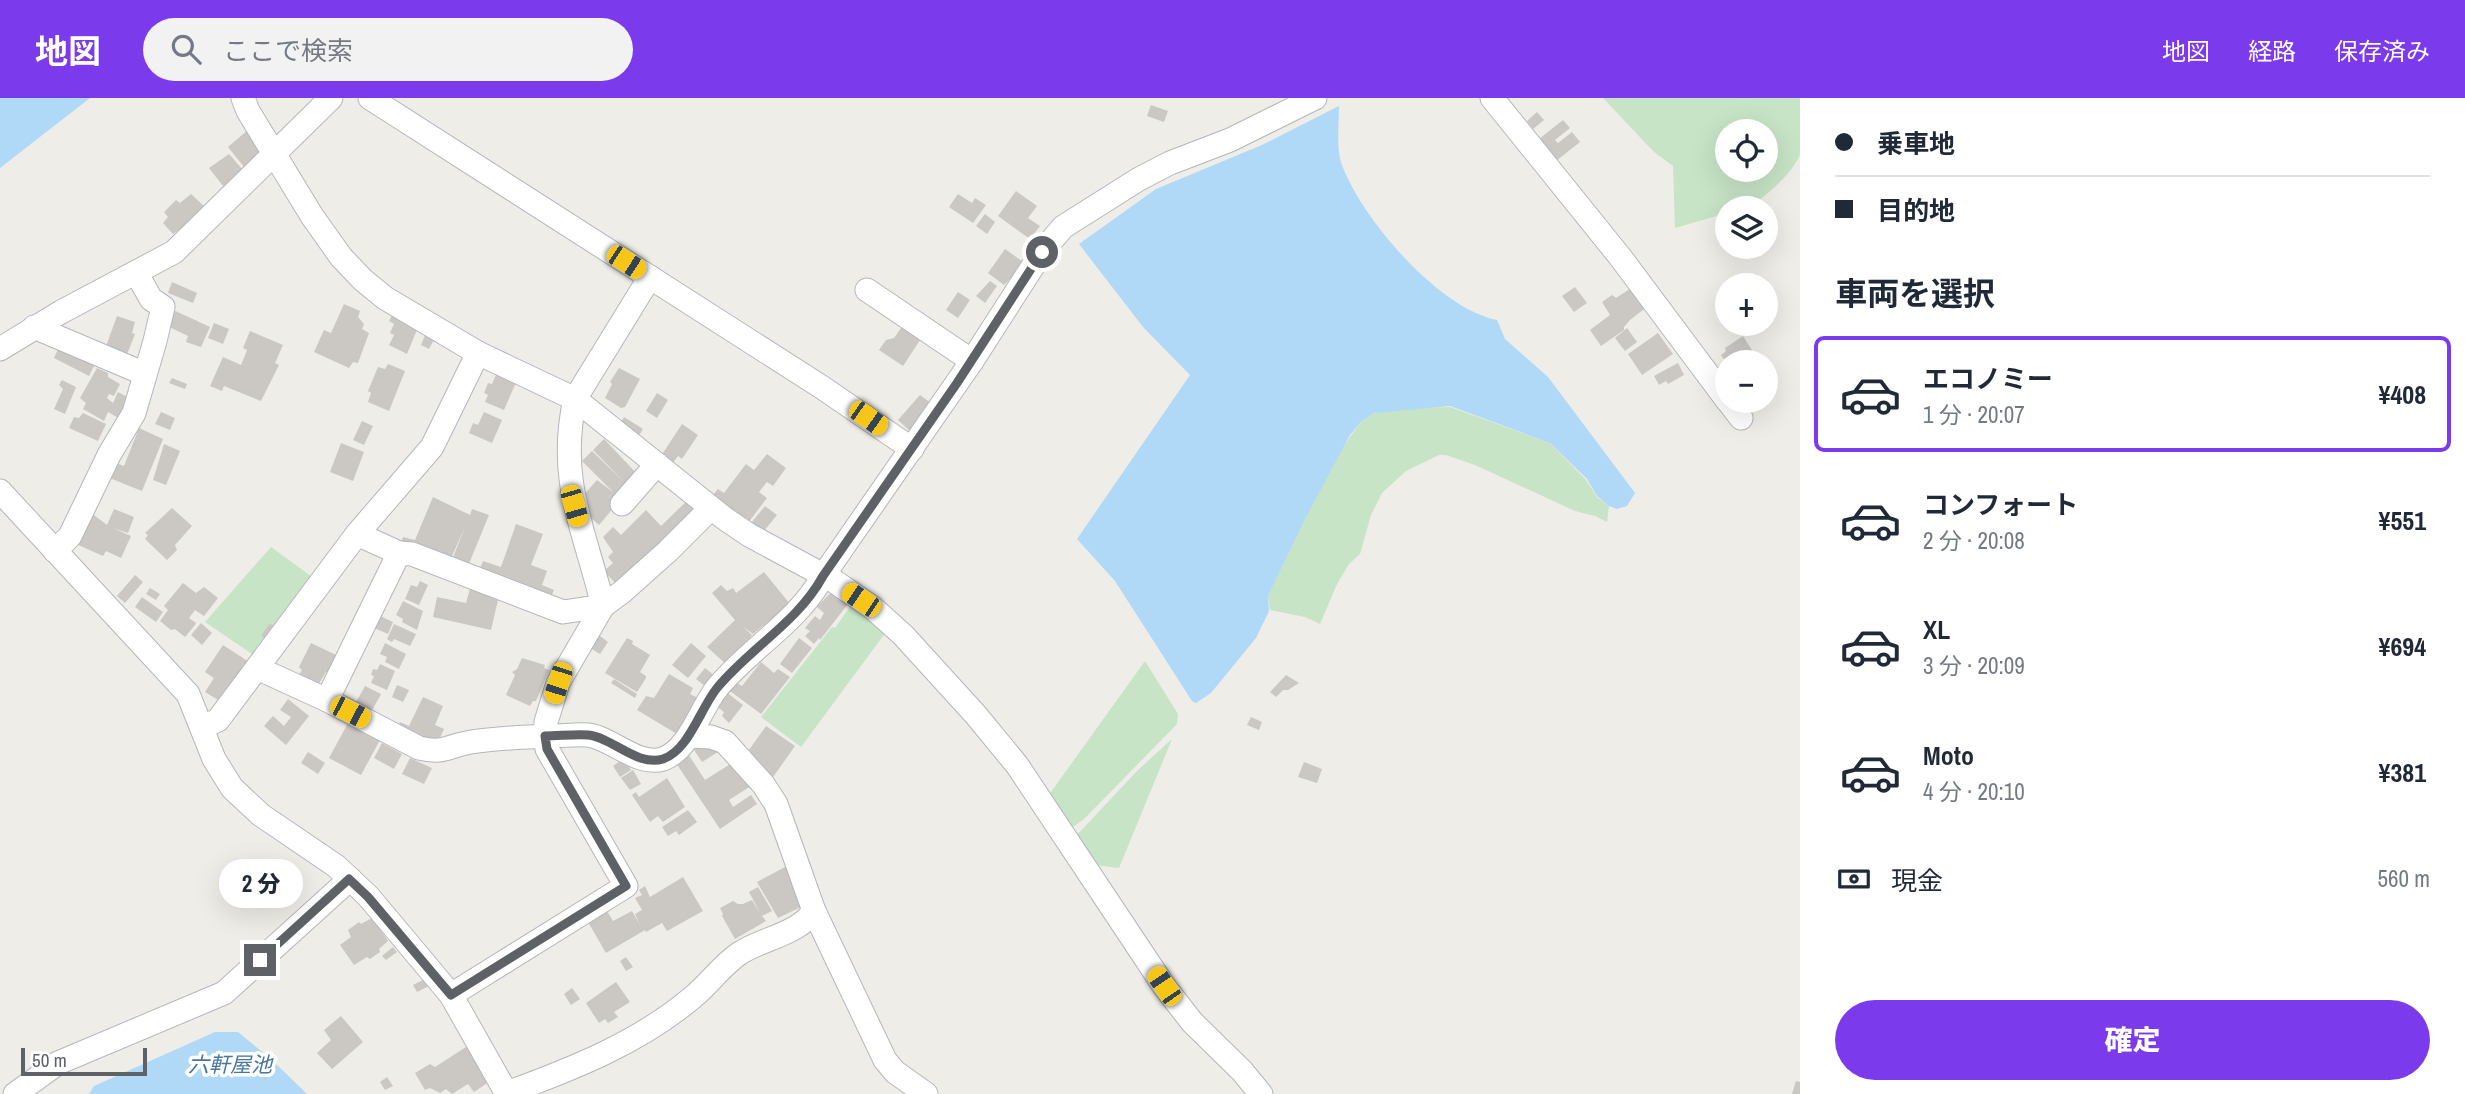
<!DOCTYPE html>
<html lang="ja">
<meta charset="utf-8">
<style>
:root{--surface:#fff;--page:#f2f2f3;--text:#1f2937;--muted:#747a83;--line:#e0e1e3;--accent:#7c3aed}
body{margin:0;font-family:"Archivo Narrow","Noto Sans JP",sans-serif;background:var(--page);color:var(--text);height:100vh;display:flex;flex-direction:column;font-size:26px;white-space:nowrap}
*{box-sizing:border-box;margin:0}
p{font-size:23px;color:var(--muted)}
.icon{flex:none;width:38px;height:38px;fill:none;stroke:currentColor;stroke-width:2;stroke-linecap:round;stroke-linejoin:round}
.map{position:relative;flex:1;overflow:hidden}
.side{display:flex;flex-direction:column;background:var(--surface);width:665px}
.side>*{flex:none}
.hud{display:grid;align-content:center;height:154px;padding:0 35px;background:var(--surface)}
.tools{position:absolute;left:1715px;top:21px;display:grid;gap:14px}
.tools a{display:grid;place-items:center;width:63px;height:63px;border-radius:50%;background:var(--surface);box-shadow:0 7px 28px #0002;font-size:35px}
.scale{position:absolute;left:21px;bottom:18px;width:126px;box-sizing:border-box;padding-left:7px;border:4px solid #5e6266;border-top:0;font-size:19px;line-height:24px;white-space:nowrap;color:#5e6266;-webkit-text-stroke:5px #fff;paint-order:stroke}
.end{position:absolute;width:32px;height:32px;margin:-16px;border:9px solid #5e6266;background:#fff;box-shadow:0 0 0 4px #fff}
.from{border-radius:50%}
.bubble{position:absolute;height:49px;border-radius:24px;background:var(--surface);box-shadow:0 7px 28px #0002;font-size:23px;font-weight:800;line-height:49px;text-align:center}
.car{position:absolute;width:21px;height:42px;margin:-21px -10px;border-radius:9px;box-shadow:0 0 5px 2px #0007;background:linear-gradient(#f5c518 24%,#345 0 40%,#f5c518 0 76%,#345 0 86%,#f5c518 0)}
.hud b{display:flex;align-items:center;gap:24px;height:66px;font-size:26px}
.hud b+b{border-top:2px solid var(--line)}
.hud i{width:18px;height:18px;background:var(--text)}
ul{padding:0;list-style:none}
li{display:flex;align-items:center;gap:21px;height:116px;margin:0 14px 10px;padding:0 21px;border:4px solid transparent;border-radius:10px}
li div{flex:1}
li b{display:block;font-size:26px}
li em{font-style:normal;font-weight:800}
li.current{border-color:var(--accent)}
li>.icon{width:63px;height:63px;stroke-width:1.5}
h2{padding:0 35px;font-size:32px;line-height:84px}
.pay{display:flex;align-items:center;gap:18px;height:77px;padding:0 35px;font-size:26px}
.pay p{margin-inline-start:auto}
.cta{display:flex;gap:14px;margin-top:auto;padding:14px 35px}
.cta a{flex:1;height:80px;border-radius:42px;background:var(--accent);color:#fff;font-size:28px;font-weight:800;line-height:80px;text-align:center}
header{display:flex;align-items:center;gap:42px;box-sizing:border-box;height:98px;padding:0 35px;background:var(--accent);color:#fff}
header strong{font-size:33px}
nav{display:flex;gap:38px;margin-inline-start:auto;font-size:24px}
.search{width:490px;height:63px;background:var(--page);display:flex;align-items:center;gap:18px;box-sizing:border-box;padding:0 24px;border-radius:38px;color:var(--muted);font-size:26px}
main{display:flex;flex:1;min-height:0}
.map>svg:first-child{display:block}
.green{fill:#c7e4c6;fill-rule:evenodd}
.water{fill:#afd9f7}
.building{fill:#cbc8c4}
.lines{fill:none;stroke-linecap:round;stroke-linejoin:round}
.minor-casing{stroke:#b4b7ba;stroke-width:25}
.minor{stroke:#fff;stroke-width:23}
.route{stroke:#5e6266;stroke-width:9}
.labels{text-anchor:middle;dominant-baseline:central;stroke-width:7;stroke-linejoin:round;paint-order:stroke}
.water-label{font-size:21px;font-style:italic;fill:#4875a1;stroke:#fff}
</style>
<header>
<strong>地図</strong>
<div class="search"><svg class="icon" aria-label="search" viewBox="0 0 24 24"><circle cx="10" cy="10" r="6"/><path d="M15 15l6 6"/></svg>ここで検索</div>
<nav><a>地図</a><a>経路</a><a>保存済み</a></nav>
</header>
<main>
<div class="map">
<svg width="1800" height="996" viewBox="0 0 1800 996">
<rect width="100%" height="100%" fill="#efede7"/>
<!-- green -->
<g class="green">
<path d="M1603,0H1800C1800,16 1800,42 1800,56C1795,73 1761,105 1744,110C1739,111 1732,110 1727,110V115L1675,130L1673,68L1654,54ZM1766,33V72H1727V33Z"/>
<path d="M1450,309L1550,345L1586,382L1597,399L1609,408L1607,424L1595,418L1575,413L1475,367L1446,357H1439L1406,373L1382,395L1371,417L1360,456L1349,466L1337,486L1320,526L1305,519L1270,512L1268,498C1285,463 1342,333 1370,317C1388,308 1429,310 1450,309Z"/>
<polygon points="271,449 315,481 255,558 205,524"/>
<polygon points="854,503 886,534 801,649 761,619 832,529 835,530"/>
<polygon points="1145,563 1178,616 1177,626 1084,721 1073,729 1067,730 1046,701"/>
<polygon points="1172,641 1119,770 1086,766 1076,738 1138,672"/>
</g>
<!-- water -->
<g class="water">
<polygon points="0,0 90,0 0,70"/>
<path d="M1339,8C1339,24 1336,52 1342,67C1362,121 1439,211 1497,222L1505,241L1548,279L1635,395L1627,408L1617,411L1609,408L1597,398L1587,381L1550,345L1450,308L1374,315L1362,323L1350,337L1305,421L1268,498L1269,513L1256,540L1211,595L1196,605L1192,603L1115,483L1077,441L1190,277L1143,229L1079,146L1156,91L1262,47Z"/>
<polygon points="215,934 238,934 272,962 307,996 89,996 94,988"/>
</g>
<!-- building -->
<g class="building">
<polygon points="1151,7 1168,13 1164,24 1147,18"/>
<polygon points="1537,14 1544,22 1533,31 1527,23"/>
<polygon points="1563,22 1570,30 1555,42 1558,45 1572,34 1580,44 1556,63 1539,41"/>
<polygon points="249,31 264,52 244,69 228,49"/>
<polygon points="229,56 243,72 223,88 209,70"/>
<polygon points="1016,93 1037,108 1028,120 1040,128 1030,141 998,118"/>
<polygon points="191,96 206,110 182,134 179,132 173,136 163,125 168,119 164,114 176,102 180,105"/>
<polygon points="958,96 972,105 975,100 986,107 973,125 949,109"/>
<polygon points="985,116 995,124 987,136 976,128"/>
<polygon points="1005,151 1022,163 1016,171 1019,174 1014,182 1011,180 1004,187 988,175"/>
<polygon points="990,183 997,188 985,205 976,198"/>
<polygon points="172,184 197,195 193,205 168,195"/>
<polygon points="1634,188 1648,208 1630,222 1624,229 1624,232 1601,248 1590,232 1610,217 1602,204 1612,197 1616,200"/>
<polygon points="1575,189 1587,205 1574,214 1562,198"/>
<polygon points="958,194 970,202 958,220 946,212"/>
<polygon points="344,206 360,213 358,219 364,226 362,231 369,235 358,265 353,264 349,270 314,254 324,232 331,235"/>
<polygon points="169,210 210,229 201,249 186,244 188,238 163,226"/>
<polygon points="394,213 419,227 407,256 389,247 394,237 390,235 394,226 389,223"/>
<polygon points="117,218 135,224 132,235 135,236 126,259 105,251"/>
<polygon points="906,223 924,236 903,268 879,252 886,242 894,240"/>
<polygon points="214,225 229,231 223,246 208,240"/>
<polygon points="1627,230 1637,244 1625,253 1615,240"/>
<polygon points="250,233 283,247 275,265 279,267 261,303 224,288 222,293 210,288 223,259 241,267 247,252 243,250"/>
<polygon points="426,235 435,240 429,251 421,247"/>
<polygon points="1658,235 1673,256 1642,277 1628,256"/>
<polygon points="1743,238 1757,260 1752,264 1726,264 1721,257 1726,253 1725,250"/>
<polygon points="61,245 96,264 89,278 54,260"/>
<polygon points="1678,265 1684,277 1668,286 1666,283 1659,287 1654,278"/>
<polygon points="388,266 405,273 389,313 368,304 371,295 368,293 378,269 385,271"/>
<polygon points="97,270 108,275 108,279 120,286 114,298 109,296 107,300 113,305 118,294 131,301 122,322 108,314 104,323 83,311 86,305 80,300"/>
<polygon points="619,270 640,281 625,309 621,310 605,300 612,286 610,284"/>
<polygon points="498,272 518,280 504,312 485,304 488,297 484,295 488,285 492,286"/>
<polygon points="1766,272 1775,289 1766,294"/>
<polygon points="172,280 187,286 185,291 169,285"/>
<polygon points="62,282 76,289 65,316 54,311 63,291 59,287"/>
<polygon points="657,295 668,302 657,320 646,313"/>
<polygon points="920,297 931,305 911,334 898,322"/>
<polygon points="161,314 175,320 170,332 155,326"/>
<polygon points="484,314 502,322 492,345 469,335 473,325 478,327"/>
<polygon points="83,315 106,326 98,343 69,330 74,319 79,320"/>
<polygon points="624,319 643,331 636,342 617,330"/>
<polygon points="362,323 373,328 364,347 353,342"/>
<polygon points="682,326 698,337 682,361 678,358 670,369 659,361"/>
<polygon points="139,330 163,341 142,393 107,379 113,364 124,368"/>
<polygon points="604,341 640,379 599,427 583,413 581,400 597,382 613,394 582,363 592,353 624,384 593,352"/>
<polygon points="341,345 364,354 353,383 330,374"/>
<polygon points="164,346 180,353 166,387 153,382"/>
<polygon points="767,356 786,370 773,388 767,384 759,394 767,400 748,425 713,397 718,391 724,395 746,366 754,372"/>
<polygon points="694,396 706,409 618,488 604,473 613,465 608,459 613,454 603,439 613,429 621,437 646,412 661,428"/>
<polygon points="433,399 470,417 472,411 489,417 466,473 450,467 465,429 448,467 400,448 403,439 415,442"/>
<polygon points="765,408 777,417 763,434 751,425"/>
<polygon points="172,410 192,428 175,447 177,452 167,462 145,441 148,437 145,435"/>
<polygon points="114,411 134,419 128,435 113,430 131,438 121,460 106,453 103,458 76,446 90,414 107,427"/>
<polygon points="516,426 543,436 531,467 547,473 542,487 554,492 550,501 478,475 483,463 501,469"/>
<polygon points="764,474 790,506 753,536 742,528 752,537 727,567 707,549 735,522 712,495 721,487 727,493 733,490 736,495"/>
<polygon points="135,477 143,484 125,505 117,498"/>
<polygon points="420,483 428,487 419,507 405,501 411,487 417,489"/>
<polygon points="472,483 504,503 498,502 491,532 433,519 437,499 466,505"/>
<polygon points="183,485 196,495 204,489 218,500 204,518 195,512 189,520 196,525 195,527 185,539 175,531 171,532 160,523 168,512 164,508"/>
<polygon points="150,490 160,496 156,502 146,496"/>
<polygon points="835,490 851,502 820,542 819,540 814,546 805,538 810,533 805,530 815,518 820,522 824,515 817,509"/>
<polygon points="142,499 163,514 156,524 135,509"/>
<polygon points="403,503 423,513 417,532 402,524 403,521 396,517"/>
<polygon points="380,518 393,524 388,536 374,530"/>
<polygon points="201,525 212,535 202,547 191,537"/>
<polygon points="270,525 276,530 267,542 261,538"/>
<polygon points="394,526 416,536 410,548 394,541 392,544 387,541"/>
<polygon points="596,535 608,544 600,556 587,548"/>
<polygon points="627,540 633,543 632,546 650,557 640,574 646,578 646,580 637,594 605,575"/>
<polygon points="799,540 812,550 792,575 780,566"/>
<polygon points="311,545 336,557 328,574 326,574 318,587 299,577 302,572 299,569"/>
<polygon points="385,545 406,556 399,571 385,564 387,559 380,556"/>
<polygon points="691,545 706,558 688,580 672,567"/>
<polygon points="223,547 249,564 223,605 205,594 214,580 205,574"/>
<polygon points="522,560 545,567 544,570 549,572 536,603 533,603 530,608 506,597 515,577 512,574 517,571"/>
<polygon points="761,564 774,575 778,571 790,579 761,616 726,590 732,582 742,588"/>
<polygon points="380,566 395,573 387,592 371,585 374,578 371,577 373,571 377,572"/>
<polygon points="705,570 715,578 706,589 696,581"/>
<polygon points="669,576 693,590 690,596 698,600 677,636 637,612 646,598 654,600"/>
<polygon points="1286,577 1299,585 1288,592 1283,592 1276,599 1270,594"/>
<polygon points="614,581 637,596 635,600 611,585"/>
<polygon points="397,587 409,592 403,604 392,599"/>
<polygon points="365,588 381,596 370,616 354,608"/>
<polygon points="721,590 743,607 729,625 722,618 724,614 711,604"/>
<polygon points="423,599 443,608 435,627 444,631 439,642 435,640 430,650 396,634 400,624 409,628"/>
<polygon points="288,601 309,618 286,647 264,628 273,618 284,628 291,619 280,612"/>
<polygon points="1251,619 1262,624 1259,632 1247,627"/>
<polygon points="348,625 380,642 361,677 329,660"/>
<polygon points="766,628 795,648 771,682 744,649 749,652"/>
<polygon points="707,643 718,654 702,664 694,652"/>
<polygon points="382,645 402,656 394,671 374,660"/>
<polygon points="686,653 705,682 735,663 751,688 729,702 733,709 751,697 757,706 720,731 674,662"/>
<polygon points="308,654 325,665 318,676 301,665"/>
<polygon points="410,660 432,670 424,686 402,676"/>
<polygon points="624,660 631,672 620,679 613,668"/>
<polygon points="1304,664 1322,671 1317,685 1298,679"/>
<polygon points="633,672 641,686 630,692 621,680"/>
<polygon points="667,680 685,709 663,724 658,718 650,724 632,697 636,694 639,699"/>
<polygon points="688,712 697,724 679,737 676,733 668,738 662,729"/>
<polygon points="787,768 803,808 778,820 757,784"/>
<polygon points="683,779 703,813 667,833 662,825 646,834 645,832 606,855 585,819 604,808 613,823 632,813 640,827 635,816 642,812 635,800 642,797 639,792 645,788 650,799"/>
<polygon points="758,789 772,813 762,818 766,823 735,841 722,818 723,816 720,810 733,803 738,806 743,806 752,802 760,815 749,794"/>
<polygon points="372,820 388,843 379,851 380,854 370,861 367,859 354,867 340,847 351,839 348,832 359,824 361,826"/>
<polygon points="393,849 397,854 386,862 382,858"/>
<polygon points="626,859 633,869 626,873 620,863"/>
<polygon points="425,881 429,888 417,894 413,887"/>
<polygon points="616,884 630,904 614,914 618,919 608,925 605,921 599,925 586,905"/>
<polygon points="572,890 580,901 571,907 564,896"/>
<polygon points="341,918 363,944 332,971 317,955 331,942 324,932"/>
<polygon points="466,949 490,983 474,994 468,986 452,996 446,991 440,995 430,990 425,992 415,975 430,966 435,969"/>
<polygon points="387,979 393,988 385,992 380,984"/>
<polygon points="1796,983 1800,984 1800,996 1792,996"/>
</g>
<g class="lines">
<!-- minor casing -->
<g class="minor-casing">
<g id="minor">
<polyline points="243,0 248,13 312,118 341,159 363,182 385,200 478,255 575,301 724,420 749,437 834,483 873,510 903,537 975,616 1017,667 1164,888 1192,924 1242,973 1261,996"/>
<polyline points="370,0 823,290 912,351"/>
<polyline points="1492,0 1621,160 1727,302"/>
<polyline points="867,192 972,263"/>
<polyline points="34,229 145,276"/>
<polyline points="0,251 61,214 174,154 331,0"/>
<polyline points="1728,303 1741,320"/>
<polyline points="0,393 188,596 214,661 232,690 261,717 336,768 368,798 451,897 507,996"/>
<polyline points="622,406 657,366"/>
<polyline points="55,453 70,438 109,357 134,315 155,243 163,209 151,201 137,176"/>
<polyline points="399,455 412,456 563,514 603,508 622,494 668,453 711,410"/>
<path d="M257,570L327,602L419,650C445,656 447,648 471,644C497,640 524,639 551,638C563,638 576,636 588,637C612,640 638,669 663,661C690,651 700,611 717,590C750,550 798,524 823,478L972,263L1042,154L1063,129L1139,81L1170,65L1230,42L1315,0"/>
<polyline points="327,602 399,455 357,436"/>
<polyline points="203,629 218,622 357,436 432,349 478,255"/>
<polyline points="690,638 711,639 725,644 763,686 776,706 814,813 885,962 895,974 926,996"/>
<path d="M451,897L626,788L547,651L545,638L546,624L558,585L603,508C585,432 557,383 575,301L650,179"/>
<path d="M507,995C572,971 639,945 693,899C710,885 722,867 740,855C764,840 798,836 814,813"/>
<polyline points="15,996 58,965 224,895 350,781"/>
</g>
</g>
<!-- minor -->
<use href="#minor" class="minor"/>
</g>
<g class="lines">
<!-- route -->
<path class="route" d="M260,862L349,781L368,799L451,897L626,788L547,651L545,638C559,638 574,636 588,637C612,639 637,669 663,661C689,652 700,611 717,590C750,550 798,524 823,478L957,285L1042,154"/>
</g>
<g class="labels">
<!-- water labels -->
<g class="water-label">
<text x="230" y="966">六軒屋池</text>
</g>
</g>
</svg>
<div class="tools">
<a><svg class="icon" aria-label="locate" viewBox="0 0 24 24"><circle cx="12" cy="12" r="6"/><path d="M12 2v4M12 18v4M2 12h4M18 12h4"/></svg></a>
<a><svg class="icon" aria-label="layers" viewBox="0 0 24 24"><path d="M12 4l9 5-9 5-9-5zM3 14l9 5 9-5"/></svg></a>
<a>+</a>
<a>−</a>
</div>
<div class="scale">50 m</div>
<i class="end from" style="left:1042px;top:154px"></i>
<i class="end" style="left:260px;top:862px"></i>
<div class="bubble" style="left:219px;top:761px;width:84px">2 分</div>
<i class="car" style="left:626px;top:164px;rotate:123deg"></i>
<i class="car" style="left:868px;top:320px;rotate:125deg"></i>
<i class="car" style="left:574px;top:408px;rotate:164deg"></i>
<i class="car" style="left:861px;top:502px;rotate:304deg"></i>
<i class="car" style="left:558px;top:585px;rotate:198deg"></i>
<i class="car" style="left:350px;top:614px;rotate:117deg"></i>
<i class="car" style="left:1164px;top:888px;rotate:326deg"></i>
</div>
<section class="side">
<div class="hud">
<b><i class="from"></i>乗車地</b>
<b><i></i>目的地</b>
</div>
<h2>車両を選択</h2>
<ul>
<li class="current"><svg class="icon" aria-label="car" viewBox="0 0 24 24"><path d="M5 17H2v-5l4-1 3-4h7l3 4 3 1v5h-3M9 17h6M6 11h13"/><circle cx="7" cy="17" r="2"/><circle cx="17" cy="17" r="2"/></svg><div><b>エコノミー</b><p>1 分 · 20:07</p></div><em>¥408</em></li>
<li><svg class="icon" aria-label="car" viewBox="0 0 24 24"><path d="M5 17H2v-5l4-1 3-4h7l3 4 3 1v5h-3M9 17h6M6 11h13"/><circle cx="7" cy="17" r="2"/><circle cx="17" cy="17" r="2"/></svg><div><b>コンフォート</b><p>2 分 · 20:08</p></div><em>¥551</em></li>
<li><svg class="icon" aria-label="car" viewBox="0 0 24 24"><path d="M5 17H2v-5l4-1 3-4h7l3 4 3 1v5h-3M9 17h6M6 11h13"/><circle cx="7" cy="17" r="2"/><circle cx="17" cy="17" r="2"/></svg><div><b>XL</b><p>3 分 · 20:09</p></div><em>¥694</em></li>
<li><svg class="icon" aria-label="car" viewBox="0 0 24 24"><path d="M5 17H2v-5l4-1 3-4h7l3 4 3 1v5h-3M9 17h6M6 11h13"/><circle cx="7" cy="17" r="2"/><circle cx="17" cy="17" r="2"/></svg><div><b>Moto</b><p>4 分 · 20:10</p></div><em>¥381</em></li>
</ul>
<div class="pay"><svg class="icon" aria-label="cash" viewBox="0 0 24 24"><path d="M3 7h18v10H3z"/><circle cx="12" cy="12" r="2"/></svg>現金<p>560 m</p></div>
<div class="cta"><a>確定</a></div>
</section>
</main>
